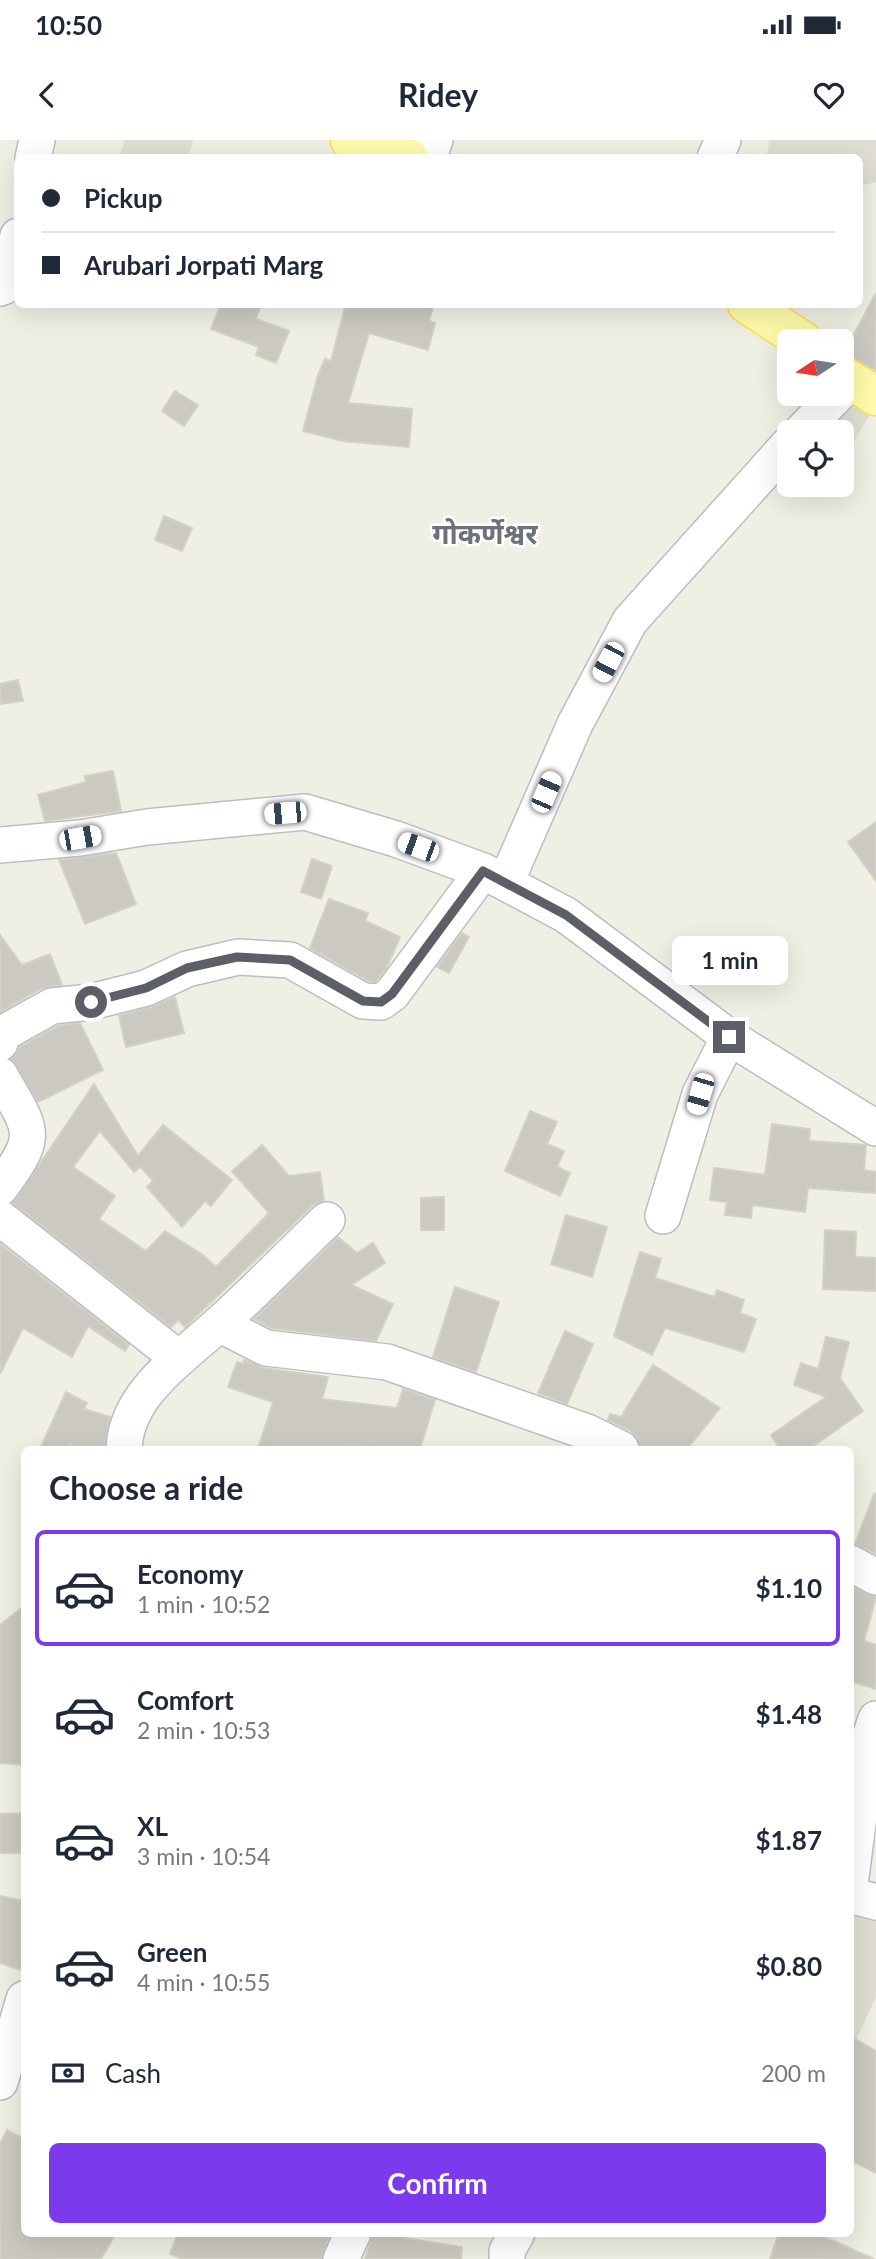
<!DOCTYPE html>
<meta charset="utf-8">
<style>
:root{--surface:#fff;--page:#f2f2f3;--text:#1f2937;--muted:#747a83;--line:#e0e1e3;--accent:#7c3aed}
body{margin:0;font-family:Lato,"Noto Sans Devanagari",sans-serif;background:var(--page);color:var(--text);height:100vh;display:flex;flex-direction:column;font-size:26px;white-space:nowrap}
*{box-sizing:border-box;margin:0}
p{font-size:23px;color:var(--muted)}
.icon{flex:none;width:38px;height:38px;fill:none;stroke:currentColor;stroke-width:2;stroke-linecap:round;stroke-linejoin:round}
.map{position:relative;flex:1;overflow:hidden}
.drawer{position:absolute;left:21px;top:1306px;width:833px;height:791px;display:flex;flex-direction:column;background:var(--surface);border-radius:10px;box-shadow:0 7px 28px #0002}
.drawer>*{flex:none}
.top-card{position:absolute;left:14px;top:14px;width:849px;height:154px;border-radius:10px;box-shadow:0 7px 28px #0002;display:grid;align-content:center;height:154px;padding:0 28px;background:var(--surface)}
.needle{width:46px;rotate:258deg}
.buttons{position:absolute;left:777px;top:189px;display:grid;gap:14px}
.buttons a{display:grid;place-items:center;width:77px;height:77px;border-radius:10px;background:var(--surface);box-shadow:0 7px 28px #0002;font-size:35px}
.end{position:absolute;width:32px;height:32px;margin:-16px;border:9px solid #5c5f66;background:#fff;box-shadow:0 0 0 4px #fff}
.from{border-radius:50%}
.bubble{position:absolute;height:49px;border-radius:10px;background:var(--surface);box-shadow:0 7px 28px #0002;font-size:23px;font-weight:700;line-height:49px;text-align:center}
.car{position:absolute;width:21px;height:42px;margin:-21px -10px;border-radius:9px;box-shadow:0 0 5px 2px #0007;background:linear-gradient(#fff 24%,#345 0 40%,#fff 0 76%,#345 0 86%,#fff 0)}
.top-card b{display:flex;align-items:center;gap:24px;height:66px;font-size:26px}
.top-card b+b{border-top:2px solid var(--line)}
.top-card i{width:18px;height:18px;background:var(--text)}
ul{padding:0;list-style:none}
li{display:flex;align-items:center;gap:21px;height:116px;margin:0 14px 10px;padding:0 14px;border:4px solid transparent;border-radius:10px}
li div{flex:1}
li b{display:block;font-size:26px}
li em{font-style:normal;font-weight:700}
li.selected{border-color:var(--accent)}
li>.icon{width:63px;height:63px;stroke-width:1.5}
h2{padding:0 28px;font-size:32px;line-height:84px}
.pay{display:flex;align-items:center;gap:18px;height:77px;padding:0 28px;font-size:26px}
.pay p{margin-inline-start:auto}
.button{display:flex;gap:14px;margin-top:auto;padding:14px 28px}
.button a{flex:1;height:80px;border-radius:10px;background:var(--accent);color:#fff;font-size:28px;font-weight:700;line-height:80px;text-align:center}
.status{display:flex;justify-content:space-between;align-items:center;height:49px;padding:0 35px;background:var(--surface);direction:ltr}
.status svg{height:19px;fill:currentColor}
header{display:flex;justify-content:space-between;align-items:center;height:91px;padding:0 28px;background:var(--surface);font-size:32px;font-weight:700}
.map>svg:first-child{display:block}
.education{fill:#e0ded3}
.building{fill:#cbc9c1;stroke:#d5d1c2;stroke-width:2}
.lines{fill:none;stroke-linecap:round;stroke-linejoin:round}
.minor-casing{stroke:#bcbdc4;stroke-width:38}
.major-casing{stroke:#fbe052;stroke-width:41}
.minor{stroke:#fff;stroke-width:35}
.major{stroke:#fffbaa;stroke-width:38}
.route{stroke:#5c5f66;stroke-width:9}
.labels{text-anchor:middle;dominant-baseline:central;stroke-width:5;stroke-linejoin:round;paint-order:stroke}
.district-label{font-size:28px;font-weight:bold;fill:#6d7178;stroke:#fff}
</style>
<div class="status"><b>10:50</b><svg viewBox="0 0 49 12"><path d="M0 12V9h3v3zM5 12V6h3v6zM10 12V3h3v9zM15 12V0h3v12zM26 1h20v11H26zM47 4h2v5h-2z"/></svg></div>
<header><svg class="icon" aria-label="back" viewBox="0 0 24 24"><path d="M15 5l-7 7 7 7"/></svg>Ridey<svg class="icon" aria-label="heart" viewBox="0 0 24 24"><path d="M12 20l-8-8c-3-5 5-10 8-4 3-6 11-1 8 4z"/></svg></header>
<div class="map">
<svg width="876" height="2119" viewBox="0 0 876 2119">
<rect width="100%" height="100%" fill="#f0efe4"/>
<!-- education -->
<g class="education">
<polygon points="125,0 193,0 189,17 119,17"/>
<polygon points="770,0 876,0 876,42 859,46 859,18 766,17"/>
<polygon points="844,261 869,276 848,312 842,308 842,292 826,292"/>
<polygon points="850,1769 876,1780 876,1857 851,1911"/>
</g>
<!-- building -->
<g class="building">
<polygon points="876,153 876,230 844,213"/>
<polygon points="221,164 261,164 256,179 289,191 276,223 256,215 259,207 211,189"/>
<polygon points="346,164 434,164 429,181 435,183 428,210 369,193 348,263 412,269 409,307 343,301 303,291 318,235 325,219 331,221"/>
<polygon points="175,251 198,265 184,286 162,271"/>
<polygon points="164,376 192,388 182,411 155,400"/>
<polygon points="18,540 23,561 0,564 0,544"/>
<polygon points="113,631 121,671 45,681 38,655 86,642 85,636"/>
<polygon points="876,682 876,741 848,702"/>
<polygon points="116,713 136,764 85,784 59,720"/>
<polygon points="312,719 332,726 321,759 301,752"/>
<polygon points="329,759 368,773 365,781 400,797 386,829 375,842 369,841 310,808"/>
<polygon points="462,793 469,797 449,833 437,827"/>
<polygon points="0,795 22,825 50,814 62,845 42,848 0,872"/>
<polygon points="175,857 184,893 126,907 119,876 151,867"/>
<polygon points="80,883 103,930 38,962 11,919 20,907 58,886"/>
<polygon points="94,944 138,1016 163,985 232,1040 211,1066 205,1061 182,1087 147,1047 153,1041 141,1027 134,1032 100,991 73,1027 115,1056 99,1079 146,1111 165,1091 203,1115 216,1127 269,1073 232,1031 262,1005 289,1036 320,1032 324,1060 313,1065 185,1187 178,1180 171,1187 13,1063"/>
<polygon points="530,971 557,982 547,1004 564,1011 557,1027 570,1033 560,1056 505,1031"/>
<polygon points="772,984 810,989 809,1001 866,1005 864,1030 876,1032 876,1053 808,1048 805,1072 752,1065 751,1078 725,1075 727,1062 710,1060 714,1028 765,1035"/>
<polygon points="444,1057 444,1090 421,1090 421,1058"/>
<polygon points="566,1075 607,1087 592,1137 551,1124"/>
<polygon points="825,1090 856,1092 855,1117 876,1118 876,1151 823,1149"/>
<polygon points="338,1097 357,1113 373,1103 385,1123 351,1145 393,1164 376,1201 272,1188 254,1179"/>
<polygon points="0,1104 129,1205 125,1211 88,1186 72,1217 23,1188 0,1234"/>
<polygon points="640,1112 661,1119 655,1138 715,1157 717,1150 744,1160 740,1173 756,1179 744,1212 665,1188 652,1215 614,1196"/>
<polygon points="455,1147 499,1162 476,1232 433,1217"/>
<polygon points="565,1191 593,1204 567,1264 538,1253"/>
<polygon points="826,1197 849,1202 840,1238 863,1271 809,1309 780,1309 771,1295 826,1257 794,1245 801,1223 818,1229"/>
<polygon points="244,1220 263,1228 328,1237 322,1259 397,1268 403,1249 435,1260 420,1309 348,1305 347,1309 258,1309 273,1262 228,1247 237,1222 243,1224"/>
<polygon points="653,1225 720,1268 687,1309 641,1309 638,1299 631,1291 608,1280 610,1274 621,1277"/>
<polygon points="66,1252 87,1263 84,1269 110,1277 104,1309 86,1309 70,1304 68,1309 40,1309"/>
<polygon points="874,1354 876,1354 876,1414 855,1404"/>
<polygon points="850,1446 876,1457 864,1501 876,1505 876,1549 850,1541"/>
<polygon points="24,1466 24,1625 0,1623 0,1485"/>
<polygon points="24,1673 24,1713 0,1713 0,1674"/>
<polygon points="0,1756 24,1761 24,1831 0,1823"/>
<polygon points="850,1896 876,1911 876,2033 850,2020"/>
<polygon points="7,1990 24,1999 24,2093 116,2093 101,2119 0,2119 0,2004"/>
<polygon points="178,2093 331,2093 321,2119 183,2119 170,2114"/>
<polygon points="373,2093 393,2093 391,2096 462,2107 461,2119 365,2119"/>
<polygon points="779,2093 816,2093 874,2119 770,2119"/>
</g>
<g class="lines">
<!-- minor casing -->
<g class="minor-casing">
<g id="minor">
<polyline points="33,18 37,0"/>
<polyline points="428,18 435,0"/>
<polyline points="715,18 723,0"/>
<polyline points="0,148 5,146 18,96"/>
<polyline points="801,292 838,254"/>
<polyline points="0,705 80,698 147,687 305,672 396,699 483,731 566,775 729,897 876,988"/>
<polyline points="506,742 575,584 630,481 789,304"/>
<polyline points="0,903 2,894 52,866 91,862 146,848 187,829 238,817 290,820 363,861 381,862 392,854 483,731"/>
<path d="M0,935C32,992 41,993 0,1048"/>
<polyline points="663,1076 700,954 729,897"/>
<polyline points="0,1078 178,1218"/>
<polyline points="219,1184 266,1208 387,1222 587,1292 621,1309"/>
<path d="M124,1309C126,1253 182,1218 219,1184C256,1151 291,1114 327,1080"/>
<polyline points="850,1423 876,1437"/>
<polyline points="850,1744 869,1600 876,1579"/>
<polyline points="850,1755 876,1762"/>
<polyline points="0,1942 24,1859"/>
<polyline points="341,2119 353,2093"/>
<polyline points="507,2119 507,2111 517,2093"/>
</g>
</g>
<!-- major casing -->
<g class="major-casing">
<g id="major">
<polyline points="350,0 409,18"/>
<polyline points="747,164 803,201"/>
<polyline points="842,235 876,256"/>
</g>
</g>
<!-- minor -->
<use href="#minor" class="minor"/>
<!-- major -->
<use href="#major" class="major"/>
</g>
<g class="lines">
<!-- route -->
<polyline class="route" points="91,862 146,848 187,828 237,817 290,820 363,861 381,862 392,854 483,731 566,775 729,897"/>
</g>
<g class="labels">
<!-- district labels -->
<g class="district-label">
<text x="485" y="393">गोकर्णेश्वर</text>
</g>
</g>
</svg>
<div class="buttons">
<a><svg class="needle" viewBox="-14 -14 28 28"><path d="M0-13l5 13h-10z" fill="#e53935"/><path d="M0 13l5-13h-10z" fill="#747a83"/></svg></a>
<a><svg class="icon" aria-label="locate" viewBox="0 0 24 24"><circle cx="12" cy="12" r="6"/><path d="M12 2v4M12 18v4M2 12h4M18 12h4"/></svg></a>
</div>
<i class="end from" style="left:91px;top:862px"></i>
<i class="end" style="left:729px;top:897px"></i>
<div class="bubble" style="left:672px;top:796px;width:116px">1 min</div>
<i class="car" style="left:608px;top:522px;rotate:208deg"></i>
<i class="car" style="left:546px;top:652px;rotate:23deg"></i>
<i class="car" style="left:285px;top:673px;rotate:265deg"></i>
<i class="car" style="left:80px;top:698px;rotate:80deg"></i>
<i class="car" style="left:418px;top:707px;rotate:290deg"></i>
<i class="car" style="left:700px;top:954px;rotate:196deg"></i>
<div class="top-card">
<b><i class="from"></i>Pickup</b>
<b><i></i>Arubari Jorpati Marg</b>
</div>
<section class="drawer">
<h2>Choose a ride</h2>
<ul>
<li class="selected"><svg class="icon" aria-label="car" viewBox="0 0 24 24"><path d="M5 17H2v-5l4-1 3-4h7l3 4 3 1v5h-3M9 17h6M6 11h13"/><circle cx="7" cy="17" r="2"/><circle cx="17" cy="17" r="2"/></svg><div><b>Economy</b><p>1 min · 10:52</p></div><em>$1.10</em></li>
<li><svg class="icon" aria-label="car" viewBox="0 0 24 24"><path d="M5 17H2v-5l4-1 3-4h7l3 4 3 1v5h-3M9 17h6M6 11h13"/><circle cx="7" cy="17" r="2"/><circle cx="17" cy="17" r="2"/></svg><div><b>Comfort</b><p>2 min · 10:53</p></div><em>$1.48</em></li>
<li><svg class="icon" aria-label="car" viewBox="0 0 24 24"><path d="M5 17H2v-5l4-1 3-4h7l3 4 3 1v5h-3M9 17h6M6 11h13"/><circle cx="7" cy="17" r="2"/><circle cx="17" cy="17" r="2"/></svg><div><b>XL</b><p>3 min · 10:54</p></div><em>$1.87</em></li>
<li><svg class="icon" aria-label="car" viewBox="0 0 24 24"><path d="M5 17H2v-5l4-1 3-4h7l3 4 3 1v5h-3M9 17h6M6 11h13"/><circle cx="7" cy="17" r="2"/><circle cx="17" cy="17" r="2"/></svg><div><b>Green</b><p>4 min · 10:55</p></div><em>$0.80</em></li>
</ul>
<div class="pay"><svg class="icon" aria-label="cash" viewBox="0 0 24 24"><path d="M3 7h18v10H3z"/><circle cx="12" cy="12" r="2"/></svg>Cash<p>200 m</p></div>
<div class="button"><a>Confirm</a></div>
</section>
</div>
